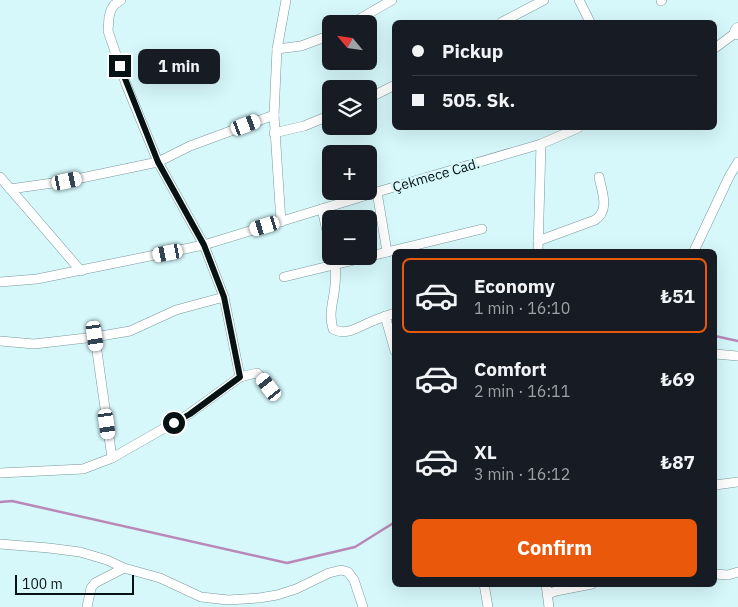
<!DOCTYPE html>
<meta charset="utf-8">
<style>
:root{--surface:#171b24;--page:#242831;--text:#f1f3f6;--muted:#9ea1a6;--line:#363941;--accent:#ea580c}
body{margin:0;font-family:"IBM Plex Sans",sans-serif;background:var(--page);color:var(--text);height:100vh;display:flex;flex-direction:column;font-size:19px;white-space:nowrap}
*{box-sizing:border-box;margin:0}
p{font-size:16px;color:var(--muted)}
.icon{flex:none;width:28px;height:28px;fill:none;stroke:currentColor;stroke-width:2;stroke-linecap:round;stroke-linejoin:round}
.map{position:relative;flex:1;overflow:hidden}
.details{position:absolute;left:392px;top:249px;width:325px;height:338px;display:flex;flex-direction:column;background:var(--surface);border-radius:8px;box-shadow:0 5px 20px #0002}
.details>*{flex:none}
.hud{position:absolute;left:392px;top:20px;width:325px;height:110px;border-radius:8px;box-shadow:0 5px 20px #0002;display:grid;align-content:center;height:110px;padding:0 20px;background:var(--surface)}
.needle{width:32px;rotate:299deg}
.tools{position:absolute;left:322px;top:15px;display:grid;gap:10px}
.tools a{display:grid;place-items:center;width:55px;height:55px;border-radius:8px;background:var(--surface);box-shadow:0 5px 20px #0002;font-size:25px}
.scale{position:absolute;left:15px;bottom:12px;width:119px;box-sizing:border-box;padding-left:5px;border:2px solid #061213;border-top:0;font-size:14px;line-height:18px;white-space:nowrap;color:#061213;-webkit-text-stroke:4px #d6f8fb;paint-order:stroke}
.end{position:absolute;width:22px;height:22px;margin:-11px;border:6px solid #061213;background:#fff;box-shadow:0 0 0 2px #fff}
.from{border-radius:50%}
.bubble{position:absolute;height:35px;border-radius:8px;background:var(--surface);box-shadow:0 5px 20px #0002;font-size:16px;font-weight:700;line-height:35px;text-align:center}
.car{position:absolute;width:15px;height:30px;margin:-15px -8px;border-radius:6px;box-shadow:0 0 4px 1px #0007;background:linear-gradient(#fff 24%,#345 0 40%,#fff 0 76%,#345 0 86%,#fff 0)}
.hud b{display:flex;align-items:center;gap:18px;height:48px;font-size:19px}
.hud b+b{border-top:1px solid var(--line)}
.hud i{width:12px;height:12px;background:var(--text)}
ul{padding:9px 0 0;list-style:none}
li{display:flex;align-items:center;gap:15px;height:75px;margin:0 10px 8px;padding:0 10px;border:2px solid transparent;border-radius:8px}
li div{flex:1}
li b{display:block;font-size:19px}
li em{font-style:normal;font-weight:700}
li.selected{border-color:var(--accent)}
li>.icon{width:45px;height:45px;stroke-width:1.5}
.primary-button{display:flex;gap:10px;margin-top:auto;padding:10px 20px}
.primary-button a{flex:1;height:58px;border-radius:8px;background:var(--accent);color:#fff;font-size:20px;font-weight:700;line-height:58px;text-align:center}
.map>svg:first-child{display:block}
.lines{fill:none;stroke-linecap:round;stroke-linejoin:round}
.stream{stroke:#b888b8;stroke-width:2.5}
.minor-casing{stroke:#79989b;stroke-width:10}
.highway-casing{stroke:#79989b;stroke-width:15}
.minor{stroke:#fff;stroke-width:9}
.highway{stroke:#fff;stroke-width:14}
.route{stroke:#061213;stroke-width:6}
.labels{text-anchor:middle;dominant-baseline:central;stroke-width:5;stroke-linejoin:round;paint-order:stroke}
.street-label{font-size:14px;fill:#061213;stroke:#d6f8fb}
</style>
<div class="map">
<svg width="738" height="607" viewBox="0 0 738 607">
<rect width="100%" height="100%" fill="#d6f8fb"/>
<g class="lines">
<!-- stream -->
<g class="stream">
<polyline points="715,336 738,341"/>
<polyline points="0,502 12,501 287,563 355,547 395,522"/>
</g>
<!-- minor casing -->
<g class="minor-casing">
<g id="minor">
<polyline points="121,0 114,5 111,10 109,17 108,31 126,84 158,162 204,245 224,297 240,377"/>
<polyline points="579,0 590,22"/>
<polyline points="661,1 662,0"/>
<polyline points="502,22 544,0"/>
<polyline points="351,24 392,0"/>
<polyline points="715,48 738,31"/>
<polyline points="277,49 301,46 331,35"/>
<polyline points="369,98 395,85"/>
<polyline points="274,133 304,126 331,115"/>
<polyline points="0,177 81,271"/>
<polyline points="10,189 67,181 158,162 190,146 274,115"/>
<polyline points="377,192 387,252"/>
<polyline points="322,209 331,249"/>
<polyline points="281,222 274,115 277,49 286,0"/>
<path d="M538,241L595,220C610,210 602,192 599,177"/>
<polyline points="538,251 541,144"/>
<polyline points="694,251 730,175 738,162"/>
<path d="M333,256C336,265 336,275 335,285C334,301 328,312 333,329C345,336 357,328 368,323C377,319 386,316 395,313"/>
<polyline points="284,277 482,229"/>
<polyline points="0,282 37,279 204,245 377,192 541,144 578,128"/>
<polyline points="385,316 395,351"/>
<polyline points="95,337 112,458"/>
<polyline points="0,341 34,344 95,337 130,331 176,310 224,297"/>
<polyline points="715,354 738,356"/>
<polyline points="0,473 83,469 112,458 189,414 240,377 257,373 261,377 269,387"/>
<polyline points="715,485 738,482"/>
<polyline points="0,544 49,548 80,552 107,560 124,568 160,578 201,597 228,600 259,598 277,595 296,589 329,573 341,570 348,572 354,580 363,607"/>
<polyline points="715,574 728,575 738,572"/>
<polyline points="484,584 488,607"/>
<polyline points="546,584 549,607"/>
<polyline points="548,594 556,591 592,584"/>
<polyline points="87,607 91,588 95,583 124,568"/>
</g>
</g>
<!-- highway casing -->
<g class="highway-casing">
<polyline id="highway" points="737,32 738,30"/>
</g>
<!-- minor -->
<use href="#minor" class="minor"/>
<!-- highway -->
<use href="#highway" class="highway"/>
</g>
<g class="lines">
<!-- route -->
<polyline class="route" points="120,66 158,162 204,245 224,297 240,377 190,414 174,423"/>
</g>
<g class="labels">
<!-- street labels -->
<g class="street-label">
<text transform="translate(436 175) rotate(-16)">Çekmece Cad.</text>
</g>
</g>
</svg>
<div class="tools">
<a><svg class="needle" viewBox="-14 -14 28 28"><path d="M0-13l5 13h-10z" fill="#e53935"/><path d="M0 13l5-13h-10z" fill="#9ea1a6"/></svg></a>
<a><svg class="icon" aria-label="layers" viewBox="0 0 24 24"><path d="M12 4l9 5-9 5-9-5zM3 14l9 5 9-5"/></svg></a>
<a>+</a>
<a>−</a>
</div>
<div class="scale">100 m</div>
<i class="end from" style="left:174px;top:423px"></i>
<i class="end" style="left:120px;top:66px"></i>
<div class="bubble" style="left:138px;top:49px;width:82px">1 min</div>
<i class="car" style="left:246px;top:125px;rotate:69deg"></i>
<i class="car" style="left:67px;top:181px;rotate:78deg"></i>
<i class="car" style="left:265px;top:226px;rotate:253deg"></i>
<i class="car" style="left:168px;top:253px;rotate:259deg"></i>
<i class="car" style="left:95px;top:336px;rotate:172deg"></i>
<i class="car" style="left:269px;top:387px;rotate:323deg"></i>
<i class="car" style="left:107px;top:424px;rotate:172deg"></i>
<div class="hud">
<b><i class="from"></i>Pickup</b>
<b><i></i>505. Sk.</b>
</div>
<section class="details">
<ul>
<li class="selected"><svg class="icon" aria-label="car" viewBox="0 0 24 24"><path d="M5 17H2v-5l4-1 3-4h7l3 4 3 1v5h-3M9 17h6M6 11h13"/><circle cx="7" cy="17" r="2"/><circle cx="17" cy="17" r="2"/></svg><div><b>Economy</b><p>1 min · 16:10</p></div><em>₺51</em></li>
<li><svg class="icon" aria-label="car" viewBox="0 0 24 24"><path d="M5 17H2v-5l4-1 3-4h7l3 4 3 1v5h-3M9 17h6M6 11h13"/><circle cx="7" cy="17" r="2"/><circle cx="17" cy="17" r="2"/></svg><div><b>Comfort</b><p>2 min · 16:11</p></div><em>₺69</em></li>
<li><svg class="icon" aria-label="car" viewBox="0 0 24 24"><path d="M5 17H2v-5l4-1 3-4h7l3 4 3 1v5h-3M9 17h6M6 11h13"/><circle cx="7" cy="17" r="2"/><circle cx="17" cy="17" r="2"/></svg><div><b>XL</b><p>3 min · 16:12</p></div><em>₺87</em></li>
</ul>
<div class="primary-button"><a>Confirm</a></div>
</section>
</div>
